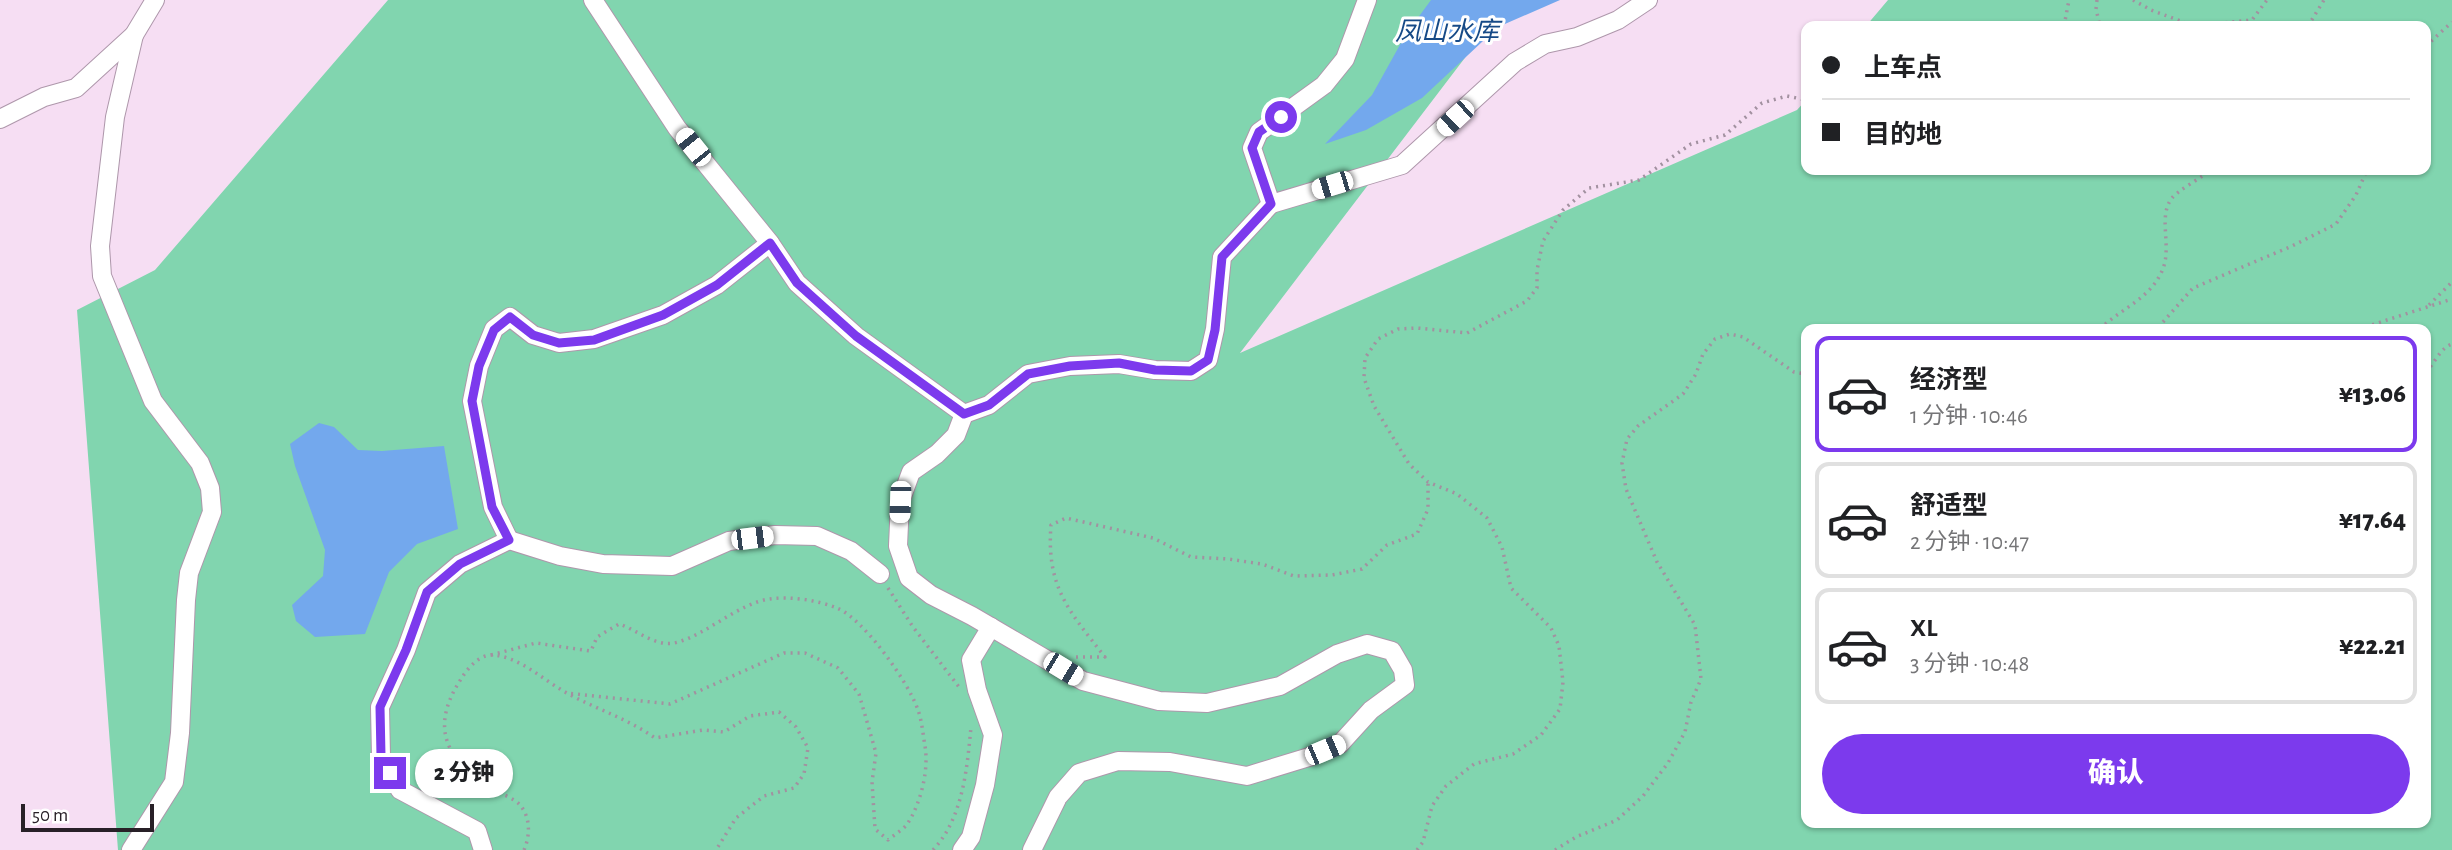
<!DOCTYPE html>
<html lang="zh">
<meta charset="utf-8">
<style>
:root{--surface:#fff;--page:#f6f6f6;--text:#202124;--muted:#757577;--line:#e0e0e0;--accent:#7c3aed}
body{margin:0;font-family:"Alegreya Sans","Noto Sans SC",sans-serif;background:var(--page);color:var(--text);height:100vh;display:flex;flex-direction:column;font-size:26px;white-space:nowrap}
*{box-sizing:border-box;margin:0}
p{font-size:23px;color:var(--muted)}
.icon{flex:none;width:38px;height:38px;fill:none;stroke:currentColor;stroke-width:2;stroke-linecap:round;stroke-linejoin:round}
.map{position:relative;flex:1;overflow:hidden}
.sheet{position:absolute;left:1801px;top:324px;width:630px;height:504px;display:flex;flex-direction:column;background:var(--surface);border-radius:14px;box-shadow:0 2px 5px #0004}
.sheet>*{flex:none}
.top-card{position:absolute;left:1801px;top:21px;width:630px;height:154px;border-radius:14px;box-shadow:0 2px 5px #0004;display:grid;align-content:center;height:154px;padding:0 21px;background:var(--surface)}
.scale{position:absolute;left:21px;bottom:18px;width:133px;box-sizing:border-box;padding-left:7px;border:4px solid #282027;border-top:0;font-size:19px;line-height:24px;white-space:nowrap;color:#282027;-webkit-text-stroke:5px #fff;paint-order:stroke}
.end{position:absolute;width:32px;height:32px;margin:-16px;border:9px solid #7c3aed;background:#fff;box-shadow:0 0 0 4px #fff}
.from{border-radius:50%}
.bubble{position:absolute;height:49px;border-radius:24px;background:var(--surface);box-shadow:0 2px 5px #0004;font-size:23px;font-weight:800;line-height:49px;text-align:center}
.car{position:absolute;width:21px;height:42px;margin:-21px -10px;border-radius:9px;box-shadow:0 0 5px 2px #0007;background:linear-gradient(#fff 24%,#345 0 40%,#fff 0 76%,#345 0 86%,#fff 0)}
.top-card b{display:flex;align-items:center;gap:24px;height:66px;font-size:26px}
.top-card b+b{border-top:2px solid var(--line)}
.top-card i{width:18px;height:18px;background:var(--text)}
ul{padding:12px 0 0;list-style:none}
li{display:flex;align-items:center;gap:21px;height:116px;margin:0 14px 10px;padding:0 7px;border:4px solid var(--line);border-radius:14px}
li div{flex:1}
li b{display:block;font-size:26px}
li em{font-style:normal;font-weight:800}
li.active{border-color:var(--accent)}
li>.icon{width:63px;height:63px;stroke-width:1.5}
.action{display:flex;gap:14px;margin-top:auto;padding:14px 21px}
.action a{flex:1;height:80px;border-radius:42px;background:var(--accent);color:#fff;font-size:28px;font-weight:800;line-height:80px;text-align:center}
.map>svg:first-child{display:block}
.green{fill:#81d5af;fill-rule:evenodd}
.water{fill:#73a8ed}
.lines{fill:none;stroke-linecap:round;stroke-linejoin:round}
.minor-casing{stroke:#ae97ab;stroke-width:20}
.path{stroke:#a291a0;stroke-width:3.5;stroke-dasharray:2 5;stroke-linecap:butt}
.minor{stroke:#fff;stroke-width:18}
.route{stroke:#7c3aed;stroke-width:9}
.labels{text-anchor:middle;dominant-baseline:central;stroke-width:6;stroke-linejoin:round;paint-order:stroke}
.water-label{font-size:26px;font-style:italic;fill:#164a87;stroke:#fff}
</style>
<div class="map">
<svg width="2452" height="850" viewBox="0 0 2452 850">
<rect width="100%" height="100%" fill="#f6def3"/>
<!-- green -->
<path class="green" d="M388,0H1509L1240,353L1797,110L1806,100V170H2426V26H1866L1888,0H2452V850H118L77,310L155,270ZM1806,329H2426V822H1806Z"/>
<!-- water -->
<g class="water">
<polygon points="1431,0 1560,0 1498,27 1422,98 1366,130 1325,144 1372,95 1406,34"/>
<polygon points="319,423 334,427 358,450 382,451 444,446 458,529 417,544 389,572 365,634 315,637 296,621 292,605 323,576 325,550 295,466 290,444"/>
</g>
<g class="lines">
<!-- minor casing -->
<g class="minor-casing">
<g id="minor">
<polyline points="1367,0 1345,59 1324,85 1259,132 1252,148 1271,204 1402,165 1515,62 1545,44 1577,37 1618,20 1648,0"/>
<polyline points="0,119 44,97 76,88 134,35 155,0"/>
<polyline points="770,243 797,283 856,336 964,414 956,435 937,454 911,472 900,502 898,546 909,578 931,595 972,616 1083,681 1159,701 1207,703 1280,686 1337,654 1367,644 1392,651 1403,670 1405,685 1371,710 1340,744 1309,757 1247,776 1170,762 1118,761 1079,773 1058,797 1032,850"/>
<polyline points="964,414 989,405 1028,374 1070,366 1119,364 1155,370 1191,371 1208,360 1215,329 1222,257 1271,204"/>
<polyline points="509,540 560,556 603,564 672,566 729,541 775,535 817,536 851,551 880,574"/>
<polyline points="131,850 174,782 180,733 186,600 189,573 212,512 210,488 200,463 153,401 102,276 100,246 115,117 134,35"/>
<polyline points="483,850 477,831 400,790 381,756 380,707 406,650 427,592 460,564 509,540 493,507 472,401 479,366 494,329 510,317 533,335 559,343 594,339 663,315 717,285 770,243 677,128 593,0"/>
<polyline points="962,850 971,837 985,785 993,735 977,690 971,660 991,627"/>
</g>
</g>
<!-- path -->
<g class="path">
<polyline points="2097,0 2096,9 2100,26"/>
<polyline points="2133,0 2151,10 2194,26 2252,20 2267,0"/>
<polyline points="2064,26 2069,0"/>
<polyline points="2308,26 2324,0"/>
<polyline points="2426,46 2452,22"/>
<polyline points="2429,305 2452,282"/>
<polyline points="2163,322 2193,288 2292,246 2336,224 2356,195 2367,170"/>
<path d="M2100,329C2120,309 2150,299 2162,271C2173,247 2157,217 2172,198C2177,191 2201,178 2211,170"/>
<polyline points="2359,329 2452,299"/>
<path d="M2426,372C2435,363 2440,348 2452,344"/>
<polyline points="888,588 913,627 959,687"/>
<path d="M491,655L536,643L591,651L597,637L619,624C638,630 657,649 678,642C707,634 738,604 769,599C790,596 817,600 837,608C863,618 909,683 918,710C922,721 923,735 925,746C929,770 921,802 908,823C904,829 894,835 888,840L875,829L872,782L876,753L859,694L838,668L805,653H784L670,704L566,693"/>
<path d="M1076,657H1105C1069,611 1046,587 1051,525L1066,518L1153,538L1191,557L1228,559L1262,564L1294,576L1332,575L1362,569L1387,545L1417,534L1428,509V483"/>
<path d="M524,850C530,836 531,818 520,805C514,798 501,794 492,789C446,760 429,728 461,679C468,668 479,654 494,655C521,658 542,679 565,692C595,709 625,717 655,738L703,730L724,732L750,716L779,712L796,727L808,748L804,774L794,788L764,796L736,818L716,850"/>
<path d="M933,850C963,818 967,769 971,727"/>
<polyline points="1417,850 1423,842 1432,806 1446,786 1474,764 1513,754 1541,735 1560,709 1563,682 1559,646 1551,628 1511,588 1502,547 1487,518 1457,494 1428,482 1409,464 1374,406 1364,378 1365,358 1378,339 1398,329 1417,328 1467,333 1527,301 1537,288 1537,270 1543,241 1563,210 1589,188 1639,180 1691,144 1725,135 1762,103 1787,96 1806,100"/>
<polyline points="1555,850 1576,837 1617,820 1643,796 1668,763 1685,732 1691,702 1701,679 1695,625 1657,562 1626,489 1622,463 1627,439 1638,426 1683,394 1696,374 1703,354 1715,339 1730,334 1743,337 1794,372 1806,374"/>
</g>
<!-- minor -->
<use href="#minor" class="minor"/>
</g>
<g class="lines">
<!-- route -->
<polyline class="route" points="390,773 381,756 380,707 406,650 427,592 460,564 509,540 492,507 472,401 479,366 494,330 510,317 533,335 559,343 594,340 663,315 717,285 770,243 797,283 856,336 964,414 989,405 1028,374 1070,366 1119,363 1155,370 1191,371 1208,360 1215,330 1222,257 1271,204 1252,148 1259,132 1281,117"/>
</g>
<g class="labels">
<!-- water labels -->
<g class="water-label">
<text x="1447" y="32">凤山水库</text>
</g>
</g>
</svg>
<div class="scale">50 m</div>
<i class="end from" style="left:1281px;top:117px"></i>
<i class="end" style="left:390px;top:773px"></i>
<div class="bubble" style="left:415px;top:749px;width:98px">2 分钟</div>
<i class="car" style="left:1455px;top:118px;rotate:227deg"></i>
<i class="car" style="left:693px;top:147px;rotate:321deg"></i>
<i class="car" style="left:1332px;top:185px;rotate:253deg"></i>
<i class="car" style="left:900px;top:502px;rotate:182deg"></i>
<i class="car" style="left:752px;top:538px;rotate:83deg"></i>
<i class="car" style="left:1063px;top:669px;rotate:121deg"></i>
<i class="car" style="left:1325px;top:750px;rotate:67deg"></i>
<div class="top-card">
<b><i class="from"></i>上车点</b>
<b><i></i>目的地</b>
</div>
<section class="sheet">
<ul>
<li class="active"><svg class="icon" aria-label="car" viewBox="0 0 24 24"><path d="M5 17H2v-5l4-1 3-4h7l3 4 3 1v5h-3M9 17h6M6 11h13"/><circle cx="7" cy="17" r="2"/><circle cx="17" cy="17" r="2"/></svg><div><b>经济型</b><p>1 分钟 · 10:46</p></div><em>¥13.06</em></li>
<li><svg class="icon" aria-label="car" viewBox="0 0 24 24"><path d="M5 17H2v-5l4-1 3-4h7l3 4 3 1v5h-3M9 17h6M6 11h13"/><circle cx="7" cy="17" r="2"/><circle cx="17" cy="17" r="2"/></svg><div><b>舒适型</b><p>2 分钟 · 10:47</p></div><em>¥17.64</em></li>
<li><svg class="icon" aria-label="car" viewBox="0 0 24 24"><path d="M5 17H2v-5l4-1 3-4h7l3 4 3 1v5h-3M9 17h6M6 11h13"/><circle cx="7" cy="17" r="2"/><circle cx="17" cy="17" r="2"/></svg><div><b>XL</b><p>3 分钟 · 10:48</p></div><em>¥22.21</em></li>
</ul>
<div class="action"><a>确认</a></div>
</section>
</div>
